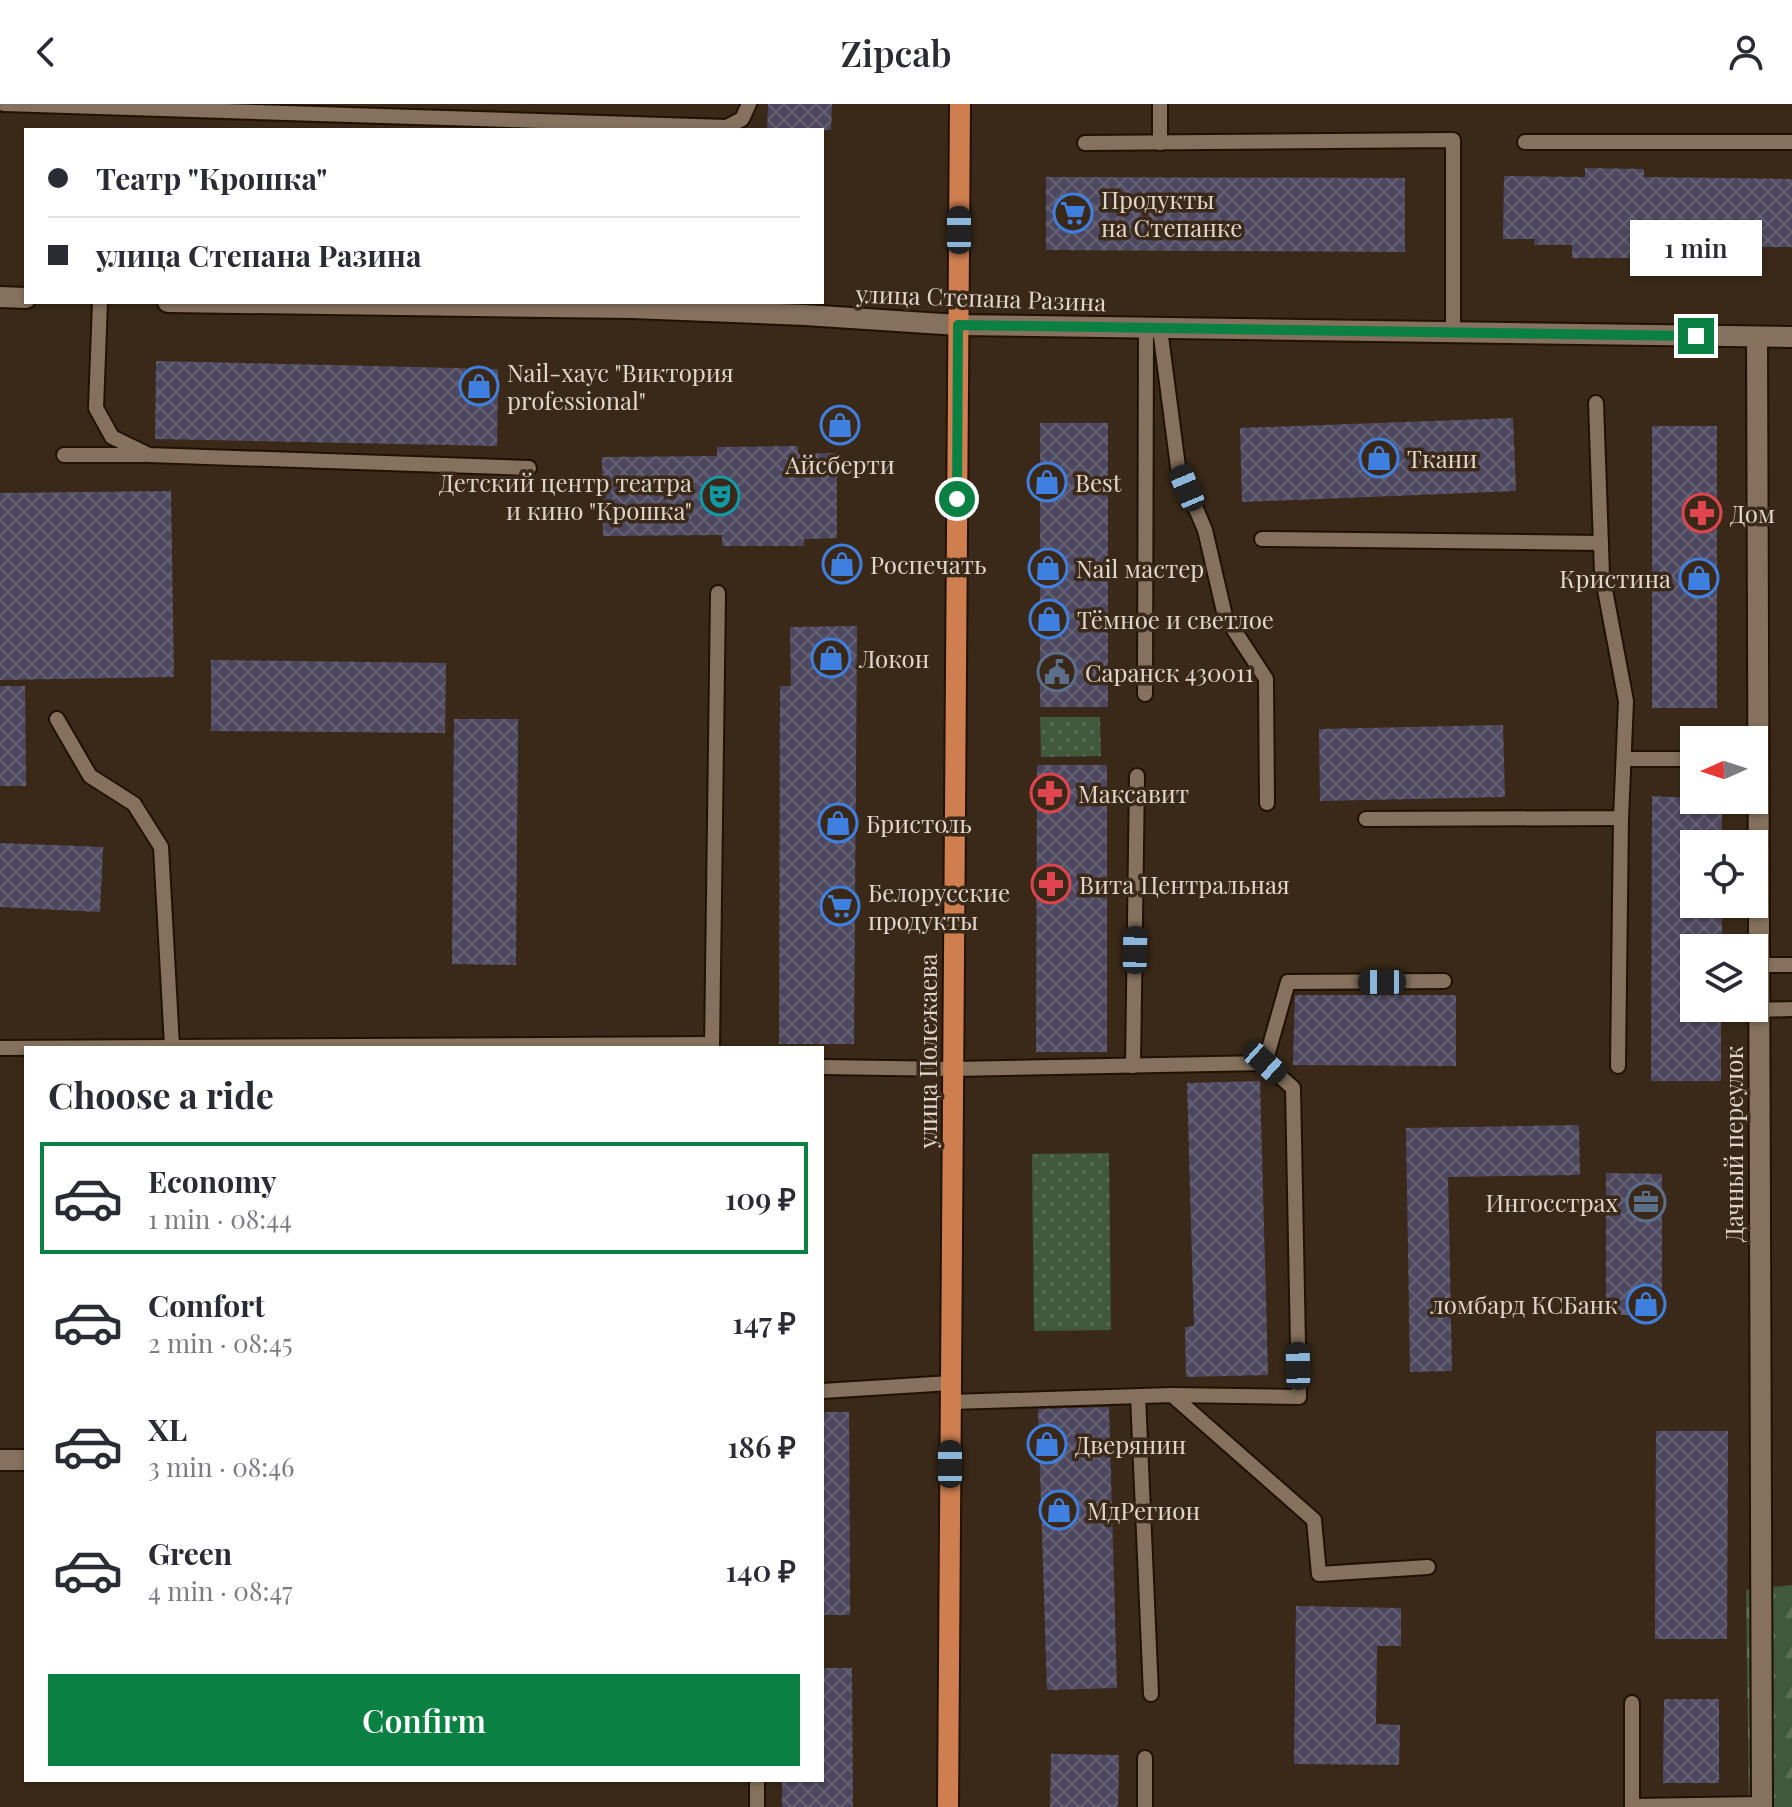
<!DOCTYPE html>
<meta charset="utf-8">
<style>
:root{--surface:#fff;--page:#f2f2f3;--text:#2b2b33;--muted:#7c7c81;--line:#e1e1e2;--accent:#0b8043}
body{margin:0;font-family:"Playfair Display",serif;background:var(--page);color:var(--text);height:100vh;display:flex;flex-direction:column;font-size:30px;white-space:nowrap}
*{box-sizing:border-box;margin:0}
p{font-size:26px;color:var(--muted)}
.icon{flex:none;width:44px;height:44px;fill:none;stroke:currentColor;stroke-width:2;stroke-linecap:round;stroke-linejoin:round}
.map{position:relative;flex:1;overflow:hidden}
.sheet{position:absolute;left:24px;top:942px;width:800px;height:736px;display:flex;flex-direction:column;background:var(--surface);border-radius:0px;box-shadow:0 2px 6px #0004}
.sheet>*{flex:none}
.banner{position:absolute;left:24px;top:24px;width:800px;height:176px;border-radius:0px;box-shadow:0 2px 6px #0004;display:grid;align-content:center;height:176px;padding:0 24px;background:var(--surface)}
.needle{width:52px;rotate:267deg}
.fabs{position:absolute;left:1680px;top:622px;display:grid;gap:16px}
.fabs a{display:grid;place-items:center;width:88px;height:88px;border-radius:0px;background:var(--surface);box-shadow:0 2px 6px #0004;font-size:40px}
.end{position:absolute;width:36px;height:36px;margin:-18px;border:10px solid #0b8043;background:#fff;box-shadow:0 0 0 4px #fff}
.from{border-radius:50%}
.bubble{position:absolute;height:56px;border-radius:0px;background:var(--surface);box-shadow:0 2px 6px #0004;font-size:26px;font-weight:600;line-height:56px;text-align:center}
.car{position:absolute;width:24px;height:48px;margin:-24px -12px;border-radius:10px;box-shadow:0 0 6px 2px #0007;background:linear-gradient(#222 24%,#8ab4d8 0 40%,#222 0 76%,#8ab4d8 0 86%,#222 0)}
.banner b{display:flex;align-items:center;gap:28px;height:76px;font-size:30px}
.banner b+b{border-top:2px solid var(--line)}
.banner i{width:20px;height:20px;background:var(--text)}
ul{padding:0;list-style:none}
li{display:flex;align-items:center;gap:24px;height:112px;margin:0 16px 12px;padding:0 8px;border:4px solid transparent;border-radius:0px}
li div{flex:1}
li b{display:block;font-size:30px}
li em{font-style:normal;font-weight:600}
li.active{border-color:var(--accent)}
li>.icon{width:72px;height:72px;stroke-width:1.5}
h2{padding:0 24px;font-size:36px;line-height:96px}
.primary-button{display:flex;gap:16px;margin-top:auto;padding:16px 24px}
.primary-button a{flex:1;height:92px;border-radius:0px;background:var(--accent);color:#fff;font-size:32px;font-weight:600;line-height:92px;text-align:center}
header{display:flex;justify-content:space-between;align-items:center;height:104px;padding:0 24px;background:var(--surface);font-size:36px;font-weight:600}
.map>svg:first-child{display:block}
.grass{fill:url(#grass-dots)}
.forest{fill:url(#forest-firs)}
.building{fill:url(#building-cross-hatch)}
.lines{fill:none;stroke-linecap:round;stroke-linejoin:round}
.service-casing{stroke:#211102;stroke-width:18}
.minor-casing{stroke:#211102;stroke-width:24}
.primary-casing{stroke:#211102;stroke-width:24}
.service{stroke:#85715d;stroke-width:14}
.minor{stroke:#85715d;stroke-width:20}
.primary{stroke:#ce7e4f;stroke-width:20}
.route{stroke:#0b8043;stroke-width:10}
.labels{text-anchor:middle;dominant-baseline:central;stroke-width:7;stroke-linejoin:round;paint-order:stroke}
.poi-label{font-size:24px;fill:#e1d6cb;stroke:#3a2918;text-anchor:start}
.street-label{font-size:24px;fill:#e1d6cb;stroke:#3a2918}
</style>
<header><svg class="icon" aria-label="back" viewBox="0 0 24 24"><path d="M15 5l-7 7 7 7"/></svg>Zipcab<svg class="icon" aria-label="person" viewBox="0 0 24 24"><circle cx="12" cy="8" r="4"/><path d="M4 21q1-7 8-7t8 7"/></svg></header>
<div class="map">
<svg width="1792" height="1703" viewBox="0 0 1792 1703">
<defs>
<pattern id="grass-dots" width="8" height="8" patternUnits="userSpaceOnUse" patternTransform="scale(2)"><rect width="8" height="8" fill="#40583c"/><path d="M2 2h.1M6 6h.1" fill="none" stroke="#5b6f57" stroke-width="1.8" stroke-linecap="round"/></pattern>
<pattern id="forest-firs" width="22" height="20" patternUnits="userSpaceOnUse" patternTransform="scale(2)"><rect width="22" height="20" fill="#40583c"/><path d="M5 1l3.5 6h-7zM16 11l3.5 6h-7z" fill="#5b6f57"/></pattern>
<pattern id="building-cross-hatch" width="8" height="8" patternUnits="userSpaceOnUse" patternTransform="scale(2)"><rect width="8" height="8" fill="#4d485f"/><path d="M0 0l8 8M0 8l8-8" fill="none" stroke="#666275"/></pattern>
</defs>
<rect width="100%" height="100%" fill="#3a2918"/>
<!-- grass -->
<g class="grass">
<polygon points="1040,613 1100,613 1101,652 1041,653"/>
<polygon points="1109,1049 1111,1226 1034,1227 1032,1050"/>
</g>
<!-- forest -->
<polygon class="forest" points="1792,1481 1792,1703 1749,1703 1746,1486"/>
<!-- building -->
<g class="building">
<polygon points="768,0 832,0 831,26 767,26"/>
<polygon points="1585,64 1644,65 1644,73 1792,75 1792,143 1734,143 1734,137 1673,137 1673,142 1640,142 1641,154 1572,154 1572,141 1534,141 1535,135 1503,135 1504,72 1585,73"/>
<polygon points="1046,73 1405,74 1405,148 1046,146"/>
<polygon points="156,257 498,265 497,342 155,335"/>
<polygon points="1513,314 1516,387 1242,398 1240,324"/>
<rect x="1040" y="319" width="68" height="284"/>
<rect x="1652" y="322" width="65" height="282"/>
<polygon points="798,342 798,350 837,349 837,434 804,435 804,442 722,442 722,431 603,432 602,353 717,352 717,343"/>
<polygon points="171,387 174,573 0,576 0,389"/>
<polygon points="857,522 854,940 779,940 780,582 791,582 790,523"/>
<polygon points="211,556 446,559 445,629 211,627"/>
<polygon points="0,582 25,582 26,682 0,682"/>
<polygon points="454,615 518,615 516,861 452,860"/>
<polygon points="1503,621 1505,693 1320,697 1319,625"/>
<polygon points="1037,661 1107,661 1107,948 1036,948"/>
<polygon points="1652,692 1722,696 1722,740 1694,740 1694,800 1722,800 1722,844 1694,844 1694,904 1721,904 1721,977 1651,977"/>
<polygon points="0,739 103,743 100,808 0,803"/>
<polygon points="1295,891 1456,891 1456,962 1293,961"/>
<polygon points="1260,977 1268,1271 1186,1273 1185,1223 1194,1222 1187,979"/>
<polygon points="1579,1021 1580,1071 1448,1073 1452,1267 1410,1268 1406,1024"/>
<polygon points="1606,1069 1662,1070 1662,1211 1606,1211"/>
<polygon points="1109,1303 1117,1584 1047,1586 1038,1305"/>
<polygon points="822,1308 849,1308 850,1511 822,1511"/>
<polygon points="1656,1327 1728,1327 1727,1535 1655,1535"/>
<polygon points="1296,1502 1401,1504 1401,1542 1377,1542 1376,1620 1400,1621 1399,1661 1294,1660"/>
<polygon points="822,1564 852,1564 853,1703 782,1703 782,1676 822,1676"/>
<polygon points="1664,1595 1719,1595 1719,1679 1663,1679"/>
<polygon points="1051,1650 1119,1651 1118,1703 1050,1703"/>
</g>
<g class="lines">
<!-- service casing -->
<g class="service-casing">
<g id="service">
<polyline points="4,0 727,23 742,15 749,0"/>
<polyline points="1525,38 1792,38"/>
<polyline points="1085,39 1453,36 1453,230"/>
<polyline points="1160,39 1160,0"/>
<polyline points="100,198 96,304 112,333 149,351 529,364"/>
<polyline points="1160,225 1178,363 1205,426 1225,512 1266,575 1267,699"/>
<polyline points="64,351 144,351"/>
<polyline points="1262,435 1601,439"/>
<polyline points="1145,590 1146,225"/>
<polyline points="57,615 90,672 134,700 161,743 172,942"/>
<polyline points="1624,655 1694,655"/>
<polyline points="1366,715 1621,714 1626,597 1602,470 1596,299"/>
<polyline points="1758,861 1792,861"/>
<polyline points="1758,906 1792,905"/>
<polyline points="0,944 712,940"/>
<polyline points="712,944 718,489"/>
<polyline points="1133,962 1137,672"/>
<polyline points="1618,962 1621,714"/>
<polyline points="822,963 953,965 1265,959 1288,878 1444,877"/>
<polyline points="822,1287 951,1279"/>
<polyline points="1172,1291 1314,1416 1319,1470 1428,1463"/>
<polyline points="1138,1292 1151,1590"/>
<polyline points="951,1298 1172,1291 1299,1293 1293,984 1265,959"/>
<polyline points="1632,1599 1632,1703"/>
<polyline points="757,1676 757,1703"/>
<polyline points="1632,1702 1762,1700"/>
<polyline points="1145,1703 1145,1654"/>
</g>
</g>
<!-- minor casing -->
<g class="minor-casing">
<g id="minor">
<polyline points="0,193 26,194"/>
<polyline points="168,198 632,204 805,211 958,221 1792,233"/>
<polyline points="1757,233 1762,1703"/>
<polyline points="0,1356 26,1356"/>
</g>
</g>
<!-- primary casing -->
<g class="primary-casing">
<polyline id="primary" points="948,1703 960,0"/>
</g>
<!-- service -->
<use href="#service" class="service"/>
<!-- minor -->
<use href="#minor" class="minor"/>
<!-- primary -->
<use href="#primary" class="primary"/>
</g>
<g class="lines">
<!-- route -->
<polyline class="route" points="957,395 958,221 1696,232"/>
</g>
<!-- icons -->
<defs>
<g id="supermarket-ring" transform="scale(2)"><circle r="9.5" fill="#3a2918" stroke="#3f7fe0" stroke-width="1.5"/><path d="M-6-5.5h2.5l.6 2H6L4.5 2H-2.5L-4.4-4H-6ZM-1.5 3.2a1.3 1.3 0 1 0 .1 0ZM3 3.2a1.3 1.3 0 1 0 .1 0Z" fill="#3f7fe0"/></g>
<g id="shop-ring" transform="scale(2)"><circle r="9.5" fill="#3a2918" stroke="#3f7fe0" stroke-width="1.5"/><path d="M-5-2.5h2.3a2.7 3.5 0 0 1 5.4 0H5L5.5 6h-11ZM-1.5-2.5h3a1.5 2.3 0 0 0-3 0Z" fill="#3f7fe0"/></g>
<g id="theatre-ring" transform="scale(2)"><circle r="9.5" fill="#3a2918" stroke="#0f9aa8" stroke-width="1.5"/><path d="M-5-5.5Q0-4 5-5.5V0Q5 5 0 6Q-5 5-5 0ZM-3.3-2.5H-1v1.5H-3.3ZM1-2.5H3.3v1.5H1ZM-2.8 1Q0 5.5 2.8 1Z" fill="#0f9aa8"/></g>
<g id="pharmacy-ring" transform="scale(2)"><circle r="9.5" fill="#3a2918" stroke="#e0444e" stroke-width="1.5"/><path d="M-2-6h4v4h4v4h-4v4h-4v-4h-4v-4h4Z" fill="#e0444e"/></g>
<g id="civic-ring" transform="scale(2)"><circle r="9.5" fill="#3a2918" stroke="#5c6f8a" stroke-width="1.5"/><path d="M-.6-6.5H3V-4.5H.6V-3L4-1V1h2V6H-6V1h2V-1L-.6-3ZM-1.2 2.5V6h2.4V2.5Z" fill="#5c6f8a"/></g>
<g id="office-ring" transform="scale(2)"><circle r="9.5" fill="#3a2918" stroke="#5c6f8a" stroke-width="1.5"/><path d="M-6-3h4V-5.5h4V-3h4V5H-6ZM-1-4.5V-3h2v-1.5ZM-6 0V1H6V0Z" fill="#5c6f8a"/></g>
</defs>
<g fill-rule="evenodd">
<use href="#supermarket-ring" x="1073" y="109"/>
<use href="#shop-ring" x="479" y="282"/>
<use href="#shop-ring" x="840" y="321"/>
<use href="#shop-ring" x="1379" y="354"/>
<use href="#shop-ring" x="1047" y="378"/>
<use href="#theatre-ring" x="720" y="392"/>
<use href="#pharmacy-ring" x="1702" y="409"/>
<use href="#shop-ring" x="842" y="460"/>
<use href="#shop-ring" x="1048" y="464"/>
<use href="#shop-ring" x="1699" y="474"/>
<use href="#shop-ring" x="1049" y="515"/>
<use href="#shop-ring" x="831" y="554"/>
<use href="#civic-ring" x="1057" y="568"/>
<use href="#pharmacy-ring" x="1050" y="689"/>
<use href="#shop-ring" x="838" y="719"/>
<use href="#pharmacy-ring" x="1051" y="780"/>
<use href="#supermarket-ring" x="840" y="802"/>
<use href="#office-ring" x="1646" y="1098"/>
<use href="#shop-ring" x="1646" y="1200"/>
<use href="#shop-ring" x="1047" y="1340"/>
<use href="#shop-ring" x="1059" y="1406"/>
</g>
<g class="labels">
<!-- poi labels -->
<g class="poi-label">
<text x="1101" y="95">Продукты<tspan x="1101" dy="28">на Степанке</tspan></text>
<text x="507" y="268">Nail-хаус "Виктория<tspan x="507" dy="28">professional"</tspan></text>
<text x="1407" y="354">Ткани</text>
<text x="840" y="360" text-anchor="middle">Айсберти</text>
<text x="692" y="378" text-anchor="end">Детский центр театра<tspan x="692" dy="28">и кино "Крошка"</tspan></text>
<text x="1075" y="378">Best</text>
<text x="1730" y="409">Дом</text>
<text x="870" y="460">Роспечать</text>
<text x="1076" y="464">Nail мастер</text>
<text x="1671" y="474" text-anchor="end">Кристина</text>
<text x="1077" y="515">Тёмное и светлое</text>
<text x="859" y="554">Локон</text>
<text x="1085" y="568">Саранск 430011</text>
<text x="1078" y="689">Максавит</text>
<text x="866" y="719">Бристоль</text>
<text x="1079" y="780">Вита Центральная</text>
<text x="868" y="788">Белорусские<tspan x="868" dy="28">продукты</tspan></text>
<text x="1618" y="1098" text-anchor="end">Ингосстрах</text>
<text x="1618" y="1200" text-anchor="end">ломбард КСБанк</text>
<text x="1075" y="1340">Дверянин</text>
<text x="1087" y="1406">МдРегион</text>
</g>
<!-- street labels -->
<g class="street-label">
<text transform="translate(981 193) rotate(2)">улица Степана Разина</text>
<text transform="translate(927 947) rotate(-90)">улица Полежаева</text>
<text transform="translate(1733 1040) rotate(-90)">Дачный переулок</text>
</g>
</g>
</svg>
<div class="fabs">
<a><svg class="needle" viewBox="-14 -14 28 28"><path d="M0-13l5 13h-10z" fill="#e53935"/><path d="M0 13l5-13h-10z" fill="#7c7c81"/></svg></a>
<a><svg class="icon" aria-label="locate" viewBox="0 0 24 24"><circle cx="12" cy="12" r="6"/><path d="M12 2v4M12 18v4M2 12h4M18 12h4"/></svg></a>
<a><svg class="icon" aria-label="layers" viewBox="0 0 24 24"><path d="M12 4l9 5-9 5-9-5zM3 14l9 5 9-5"/></svg></a>
</div>
<i class="end from" style="left:957px;top:395px"></i>
<i class="end" style="left:1696px;top:232px"></i>
<div class="bubble" style="left:1630px;top:116px;width:132px">1 min</div>
<i class="car" style="left:959px;top:126px;rotate:0deg"></i>
<i class="car" style="left:1187px;top:384px;rotate:337deg"></i>
<i class="car" style="left:1135px;top:846px;rotate:1deg"></i>
<i class="car" style="left:1382px;top:878px;rotate:270deg"></i>
<i class="car" style="left:1265px;top:959px;rotate:132deg"></i>
<i class="car" style="left:1298px;top:1262px;rotate:359deg"></i>
<i class="car" style="left:950px;top:1360px;rotate:0deg"></i>
<div class="banner">
<b><i class="from"></i>Театр &quot;Крошка&quot;</b>
<b><i></i>улица Степана Разина</b>
</div>
<section class="sheet">
<h2>Choose a ride</h2>
<ul>
<li class="active"><svg class="icon" aria-label="car" viewBox="0 0 24 24"><path d="M5 17H2v-5l4-1 3-4h7l3 4 3 1v5h-3M9 17h6M6 11h13"/><circle cx="7" cy="17" r="2"/><circle cx="17" cy="17" r="2"/></svg><div><b>Economy</b><p>1 min · 08:44</p></div><em>109 ₽</em></li>
<li><svg class="icon" aria-label="car" viewBox="0 0 24 24"><path d="M5 17H2v-5l4-1 3-4h7l3 4 3 1v5h-3M9 17h6M6 11h13"/><circle cx="7" cy="17" r="2"/><circle cx="17" cy="17" r="2"/></svg><div><b>Comfort</b><p>2 min · 08:45</p></div><em>147 ₽</em></li>
<li><svg class="icon" aria-label="car" viewBox="0 0 24 24"><path d="M5 17H2v-5l4-1 3-4h7l3 4 3 1v5h-3M9 17h6M6 11h13"/><circle cx="7" cy="17" r="2"/><circle cx="17" cy="17" r="2"/></svg><div><b>XL</b><p>3 min · 08:46</p></div><em>186 ₽</em></li>
<li><svg class="icon" aria-label="car" viewBox="0 0 24 24"><path d="M5 17H2v-5l4-1 3-4h7l3 4 3 1v5h-3M9 17h6M6 11h13"/><circle cx="7" cy="17" r="2"/><circle cx="17" cy="17" r="2"/></svg><div><b>Green</b><p>4 min · 08:47</p></div><em>140 ₽</em></li>
</ul>
<div class="primary-button"><a>Confirm</a></div>
</section>
</div>
